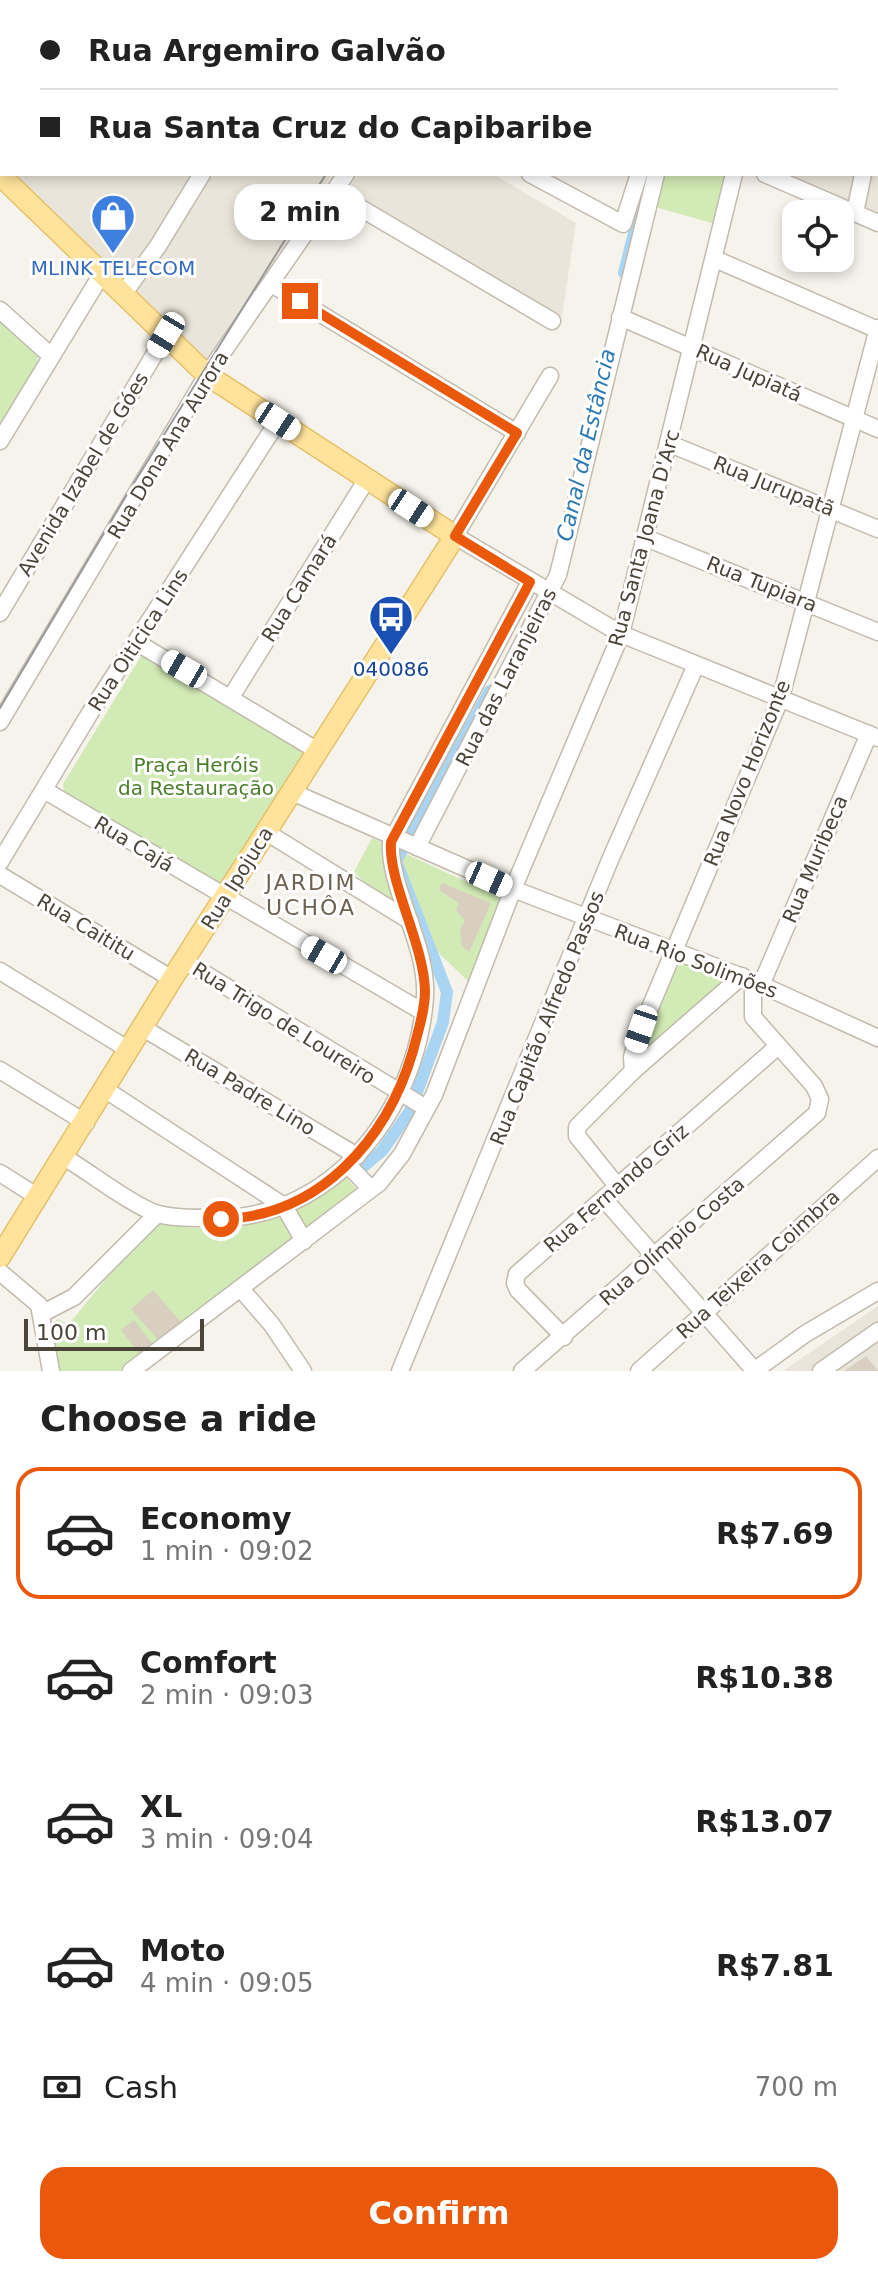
<!DOCTYPE html>
<meta charset="utf-8">
<style>
:root{--surface:#fff;--page:#f6f6f6;--text:#222;--muted:#767676;--line:#e0e0e0;--accent:#ea580c}
body{margin:0;font-family:"DejaVu Sans",sans-serif;background:var(--page);color:var(--text);height:100vh;display:flex;flex-direction:column;font-size:30px;white-space:nowrap}
*{box-sizing:border-box;margin:0}
p{font-size:26px;color:var(--muted)}
.icon{flex:none;width:44px;height:44px;fill:none;stroke:currentColor;stroke-width:2;stroke-linecap:round;stroke-linejoin:round}
.map{position:relative;height:1371px;overflow:hidden}
.drawer{display:flex;flex-direction:column;background:var(--surface);flex:1}
.drawer>*{flex:none}
.banner{position:absolute;left:0px;top:0px;width:878px;height:176px;box-shadow:0 4px 12px #0003;display:grid;align-content:center;height:176px;padding:0 40px;background:var(--surface)}
.tools{position:absolute;left:782px;top:200px;display:grid;gap:16px}
.tools a{display:grid;place-items:center;width:72px;height:72px;border-radius:16px;background:var(--surface);box-shadow:0 4px 12px #0003;font-size:40px}
.scale{position:absolute;left:24px;bottom:20px;width:180px;box-sizing:border-box;padding-left:8px;border:4px solid #4b4439;border-top:0;font-size:22px;line-height:28px;white-space:nowrap;color:#4b4439;-webkit-text-stroke:6px #fff;paint-order:stroke}
.end{position:absolute;width:36px;height:36px;margin:-18px;border:10px solid #ea580c;background:#fff;box-shadow:0 0 0 4px #fff}
.from{border-radius:50%}
.bubble{position:absolute;height:56px;border-radius:24px;background:var(--surface);box-shadow:0 4px 12px #0003;font-size:26px;font-weight:700;line-height:56px;text-align:center}
.car{position:absolute;width:24px;height:48px;margin:-24px -12px;border-radius:10px;box-shadow:0 0 6px 2px #0007;background:linear-gradient(#fff 24%,#345 0 40%,#fff 0 76%,#345 0 86%,#fff 0)}
.banner b{display:flex;align-items:center;gap:28px;height:76px;font-size:30px}
.banner b+b{border-top:2px solid var(--line)}
.banner i{width:20px;height:20px;background:var(--text)}
ul{padding:0;list-style:none}
li{display:flex;align-items:center;gap:24px;height:132px;margin:0 16px 12px;padding:0 24px;border:4px solid transparent;border-radius:24px}
li div{flex:1}
li b{display:block;font-size:30px}
li em{font-style:normal;font-weight:700}
li.active{border-color:var(--accent)}
li>.icon{width:72px;height:72px;stroke-width:1.5}
h2{padding:0 40px;font-size:36px;line-height:96px}
.pay{display:flex;align-items:center;gap:20px;height:88px;padding:0 40px;font-size:30px}
.pay p{margin-inline-start:auto}
.button{display:flex;gap:16px;margin-top:auto;padding:16px 40px}
.button a{flex:1;height:92px;border-radius:24px;background:var(--accent);color:#fff;font-size:32px;font-weight:700;line-height:92px;text-align:center}
.map>svg:first-child{display:block}
.residential{fill:#eae5da}
.green{fill:#d2eab5}
.lines{fill:none;stroke-linecap:round;stroke-linejoin:round}
.canal{stroke:#a9d4f2;stroke-width:12}
.building{fill:#d8cfc1}
.minor-casing{stroke:#c2bbae;stroke-width:19}
.major-casing{stroke:#e6c16a;stroke-width:23}
.minor{stroke:#fff;stroke-width:16}
.major{stroke:#ffe39c;stroke-width:20}
.tram{stroke:#9a9a9a;stroke-width:2}
.route{stroke:#ea580c;stroke-width:10}
.labels{text-anchor:middle;dominant-baseline:central;stroke-width:6;stroke-linejoin:round;paint-order:stroke}
.shop-label{font-size:20px;fill:#366cbe;stroke:#fff}
.street-label{font-size:20px;fill:#4b4439;stroke:#fff}
.transit-label{font-size:20px;fill:#164399;stroke:#fff}
.park-label{font-size:20px;fill:#4a7f2a;stroke:#fff}
.water-label{font-size:22px;font-style:italic;fill:#2e7ab2;stroke:#fff}
.neighbourhood-label{font-size:22px;letter-spacing:2px;fill:#6e6250;stroke:#fff}
</style>
<div class="map">
<svg width="878" height="1371" viewBox="0 0 878 1371">
<rect width="100%" height="100%" fill="#f6f3ec"/>
<!-- residential -->
<g class="residential">
<polygon points="0,0 878,0 878,225 752,174 876,174 876,2 2,2 2,174 332,174 268,281 201,377 0,185"/>
<polygon points="358,174 493,174 576,223 561,323 346,195"/>
<polygon points="878,1306 878,1371 783,1371"/>
</g>
<!-- green -->
<g class="green">
<polygon points="660,174 728,174 715,224 652,206"/>
<polygon points="0,314 38,355 37,364 0,426"/>
<polygon points="143,653 310,752 231,883 213,885 64,791 63,784"/>
<polygon points="372,838 501,898 503,901 468,981 354,872"/>
<polygon points="681,961 728,979 642,1054 677,963"/>
<path d="M337,1167L365,1199L137,1371H55L49,1336L52,1323L58,1319L68,1325L151,1224C168,1223 183,1228 200,1228C269,1231 288,1208 337,1167Z"/>
</g>
<g class="lines">
<!-- canal -->
<g class="canal">
<polyline points="718,2 720,0"/>
<polyline points="624,273 640,209"/>
<polyline points="358,1171 382,1151 410,1111 443,1022 447,992 396,861 490,691"/>
</g>
</g>
<!-- building -->
<g class="building">
<polygon points="442,883 491,903 469,952 462,946 460,929 465,921 456,910 459,903 439,890"/>
<polygon points="153,1290 181,1322 159,1341 131,1309"/>
<polygon points="134,1320 154,1346 141,1356 121,1330"/>
<polygon points="866,1356 878,1371 844,1371"/>
</g>
<g class="lines">
<!-- minor casing -->
<g class="minor-casing">
<g id="minor">
<polyline points="48,0 51,2"/>
<polyline points="140,0 143,2"/>
<polyline points="281,0 283,2"/>
<polyline points="645,0 648,2"/>
<polyline points="327,2 328,0"/>
<polyline points="446,2 448,0"/>
<polyline points="704,2 706,0"/>
<polyline points="842,2 843,0"/>
<polyline points="0,25 2,26"/>
<polyline points="530,174 623,224 639,174"/>
<polyline points="765,174 878,223"/>
<polyline points="335,193 552,321"/>
<polyline points="855,213 863,174"/>
<polyline points="715,259 878,330"/>
<polyline points="273,285 517,433"/>
<polyline points="124,293 158,246 202,174"/>
<polyline points="0,310 50,355"/>
<polyline points="620,317 878,429"/>
<polyline points="550,376 455,536 621,634 878,738"/>
<polyline points="0,441 103,272"/>
<polyline points="670,444 878,529"/>
<polyline points="646,538 878,632"/>
<polyline points="0,613 166,335"/>
<polyline points="136,642 318,751"/>
<polyline points="231,697 367,479"/>
<polyline points="0,722 207,375 346,174"/>
<polyline points="44,790 423,1012"/>
<polyline points="292,792 513,889 753,981 878,1038"/>
<polyline points="266,832 410,921"/>
<polyline points="417,847 558,575 656,174"/>
<polyline points="0,862 90,713 278,421"/>
<polyline points="0,875 172,979"/>
<polyline points="184,961 426,1108"/>
<polyline points="0,971 129,1050"/>
<polyline points="761,985 869,734"/>
<polyline points="143,1028 357,1156"/>
<polyline points="0,1070 86,1123"/>
<polyline points="633,1071 632,1057 641,1029 781,697 878,328"/>
<polyline points="106,1090 284,1206 304,1241"/>
<path d="M64,1157C89,1172 133,1206 158,1214C172,1218 191,1218 206,1218C328,1225 418,1112 425,996C428,945 388,887 391,842L530,582"/>
<polyline points="348,1165 371,1189"/>
<polyline points="0,1173 38,1197"/>
<polyline points="618,1187 577,1136 577,1127 633,1071 742,976"/>
<polyline points="604,1199 755,1371"/>
<polyline points="0,1272 39,1305 51,1371"/>
<polyline points="241,1289 272,1325 303,1371"/>
<polyline points="43,1313 74,1297 157,1214"/>
<polyline points="564,1337 518,1290 515,1283 517,1274 777,1047"/>
<polyline points="131,1371 379,1183 402,1154 434,1095 513,889 621,634 734,174"/>
<polyline points="400,1371 610,860 696,665"/>
<polyline points="522,1371 817,1113 820,1099 814,1086 753,1017 753,981"/>
<polyline points="639,1371 878,1158"/>
<polyline points="754,1371 805,1334 878,1291"/>
<polyline points="821,1371 878,1331"/>
</g>
</g>
<!-- major casing -->
<g class="major-casing">
<polyline id="major" points="0,175 207,375 455,536 172,979 0,1257"/>
</g>
<!-- minor -->
<use href="#minor" class="minor"/>
<!-- major -->
<use href="#major" class="major"/>
<!-- tram -->
<g class="tram">
<polyline points="431,2 432,0"/>
<polyline points="0,708 129,491 326,174"/>
</g>
</g>
<g class="lines">
<!-- route -->
<path class="route" d="M221,1219C319,1217 387,1140 413,1051C418,1031 425,1011 425,991C424,944 388,882 391,842L530,582L455,536L517,433L300,301"/>
</g>
<!-- icons -->
<defs>
<g id="shop-pin" transform="scale(2.3)"><path d="M0 17L-7.5 6A9.5 9.5 0 1 1 7.5 6Z" fill="#3f7fe0" stroke="#fff"/><path d="M-5-2.5h2.3a2.7 3.5 0 0 1 5.4 0H5L5.5 6h-11ZM-1.5-2.5h3a1.5 2.3 0 0 0-3 0Z" fill="#fff"/></g>
<g id="bus-pin" transform="scale(2.3)"><path d="M0 17L-7.5 6A9.5 9.5 0 1 1 7.5 6Z" fill="#1a4fb4" stroke="#fff"/><path d="M-5-6H5V4H4V6H2V4H-2V6H-4V4H-5ZM-3.5-4V0h7V-4ZM-3.5 1.2v1.5H-2V1.2ZM2 1.2v1.5H3.5V1.2Z" fill="#fff"/></g>
</defs>
<g fill-rule="evenodd">
<use href="#shop-pin" x="113" y="216"/>
<use href="#bus-pin" x="391" y="617"/>
</g>
<g class="labels">
<!-- shop labels -->
<g class="shop-label">
<text x="113" y="268">MLINK TELECOM</text>
</g>
<!-- street labels -->
<g class="street-label">
<text transform="translate(749 373) rotate(24)">Rua Jupiatá</text>
<text transform="translate(168 445) rotate(-59)">Rua Dona Ana Aurora</text>
<text transform="translate(83 474) rotate(-59)">Avenida Izabel de Góes</text>
<text transform="translate(774 486) rotate(22)">Rua Jurupatã</text>
<text transform="translate(644 538) rotate(-75)">Rua Santa Joana D'Arc</text>
<text transform="translate(762 584) rotate(22)">Rua Tupiara</text>
<text transform="translate(299 588) rotate(-58)">Rua Camará</text>
<text transform="translate(138 640) rotate(-57)">Rua Oiticica Lins</text>
<text transform="translate(506 677) rotate(-63)">Rua das Laranjeiras</text>
<text transform="translate(747 773) rotate(-68)">Rua Novo Horizonte</text>
<text transform="translate(134 844) rotate(31)">Rua Cajá</text>
<text transform="translate(815 859) rotate(-67)">Rua Muribeca</text>
<text transform="translate(237 878) rotate(-58)">Rua Ipojuca</text>
<text transform="translate(86 927) rotate(31)">Rua Caititu</text>
<text transform="translate(696 961) rotate(21)">Rua Rio Solimões</text>
<text transform="translate(547 1018) rotate(-68)">Rua Capitão Alfredo Passos</text>
<text transform="translate(284 1023) rotate(32)">Rua Trigo de Loureiro</text>
<text transform="translate(250 1092) rotate(31)">Rua Padre Lino</text>
<text transform="translate(616 1188) rotate(-41)">Rua Fernando Griz</text>
<text transform="translate(672 1241) rotate(-41)">Rua Olímpio Costa</text>
<text transform="translate(758 1264) rotate(-42)">Rua Teixeira Coimbra</text>
</g>
<!-- transit labels -->
<g class="transit-label">
<text x="391" y="669">040086</text>
</g>
<!-- park labels -->
<g class="park-label">
<text x="196" y="765">Praça Heróis<tspan x="196" dy="23">da Restauração</tspan></text>
</g>
<!-- water labels -->
<g class="water-label">
<text transform="translate(586 445) rotate(-77)">Canal da Estância</text>
</g>
<!-- neighbourhood labels -->
<g class="neighbourhood-label">
<text x="311" y="882">JARDIM<tspan x="311" dy="25">UCHÔA</tspan></text>
</g>
</g>
</svg>
<div class="tools">
<a><svg class="icon" aria-label="locate" viewBox="0 0 24 24"><circle cx="12" cy="12" r="6"/><path d="M12 2v4M12 18v4M2 12h4M18 12h4"/></svg></a>
</div>
<div class="scale">100 m</div>
<i class="end from" style="left:221px;top:1219px"></i>
<i class="end" style="left:300px;top:301px"></i>
<div class="bubble" style="left:234px;top:184px;width:132px">2 min</div>
<i class="car" style="left:166px;top:335px;rotate:211deg"></i>
<i class="car" style="left:278px;top:421px;rotate:123deg"></i>
<i class="car" style="left:411px;top:508px;rotate:123deg"></i>
<i class="car" style="left:184px;top:669px;rotate:300deg"></i>
<i class="car" style="left:489px;top:879px;rotate:114deg"></i>
<i class="car" style="left:324px;top:955px;rotate:300deg"></i>
<i class="car" style="left:641px;top:1029px;rotate:199deg"></i>
<div class="banner">
<b><i class="from"></i>Rua Argemiro Galvão</b>
<b><i></i>Rua Santa Cruz do Capibaribe</b>
</div>
</div>
<section class="drawer">
<h2>Choose a ride</h2>
<ul>
<li class="active"><svg class="icon" aria-label="car" viewBox="0 0 24 24"><path d="M5 17H2v-5l4-1 3-4h7l3 4 3 1v5h-3M9 17h6M6 11h13"/><circle cx="7" cy="17" r="2"/><circle cx="17" cy="17" r="2"/></svg><div><b>Economy</b><p>1 min · 09:02</p></div><em>R$7.69</em></li>
<li><svg class="icon" aria-label="car" viewBox="0 0 24 24"><path d="M5 17H2v-5l4-1 3-4h7l3 4 3 1v5h-3M9 17h6M6 11h13"/><circle cx="7" cy="17" r="2"/><circle cx="17" cy="17" r="2"/></svg><div><b>Comfort</b><p>2 min · 09:03</p></div><em>R$10.38</em></li>
<li><svg class="icon" aria-label="car" viewBox="0 0 24 24"><path d="M5 17H2v-5l4-1 3-4h7l3 4 3 1v5h-3M9 17h6M6 11h13"/><circle cx="7" cy="17" r="2"/><circle cx="17" cy="17" r="2"/></svg><div><b>XL</b><p>3 min · 09:04</p></div><em>R$13.07</em></li>
<li><svg class="icon" aria-label="car" viewBox="0 0 24 24"><path d="M5 17H2v-5l4-1 3-4h7l3 4 3 1v5h-3M9 17h6M6 11h13"/><circle cx="7" cy="17" r="2"/><circle cx="17" cy="17" r="2"/></svg><div><b>Moto</b><p>4 min · 09:05</p></div><em>R$7.81</em></li>
</ul>
<div class="pay"><svg class="icon" aria-label="cash" viewBox="0 0 24 24"><path d="M3 7h18v10H3z"/><circle cx="12" cy="12" r="2"/></svg>Cash<p>700 m</p></div>
<div class="button"><a>Confirm</a></div>
</section>
